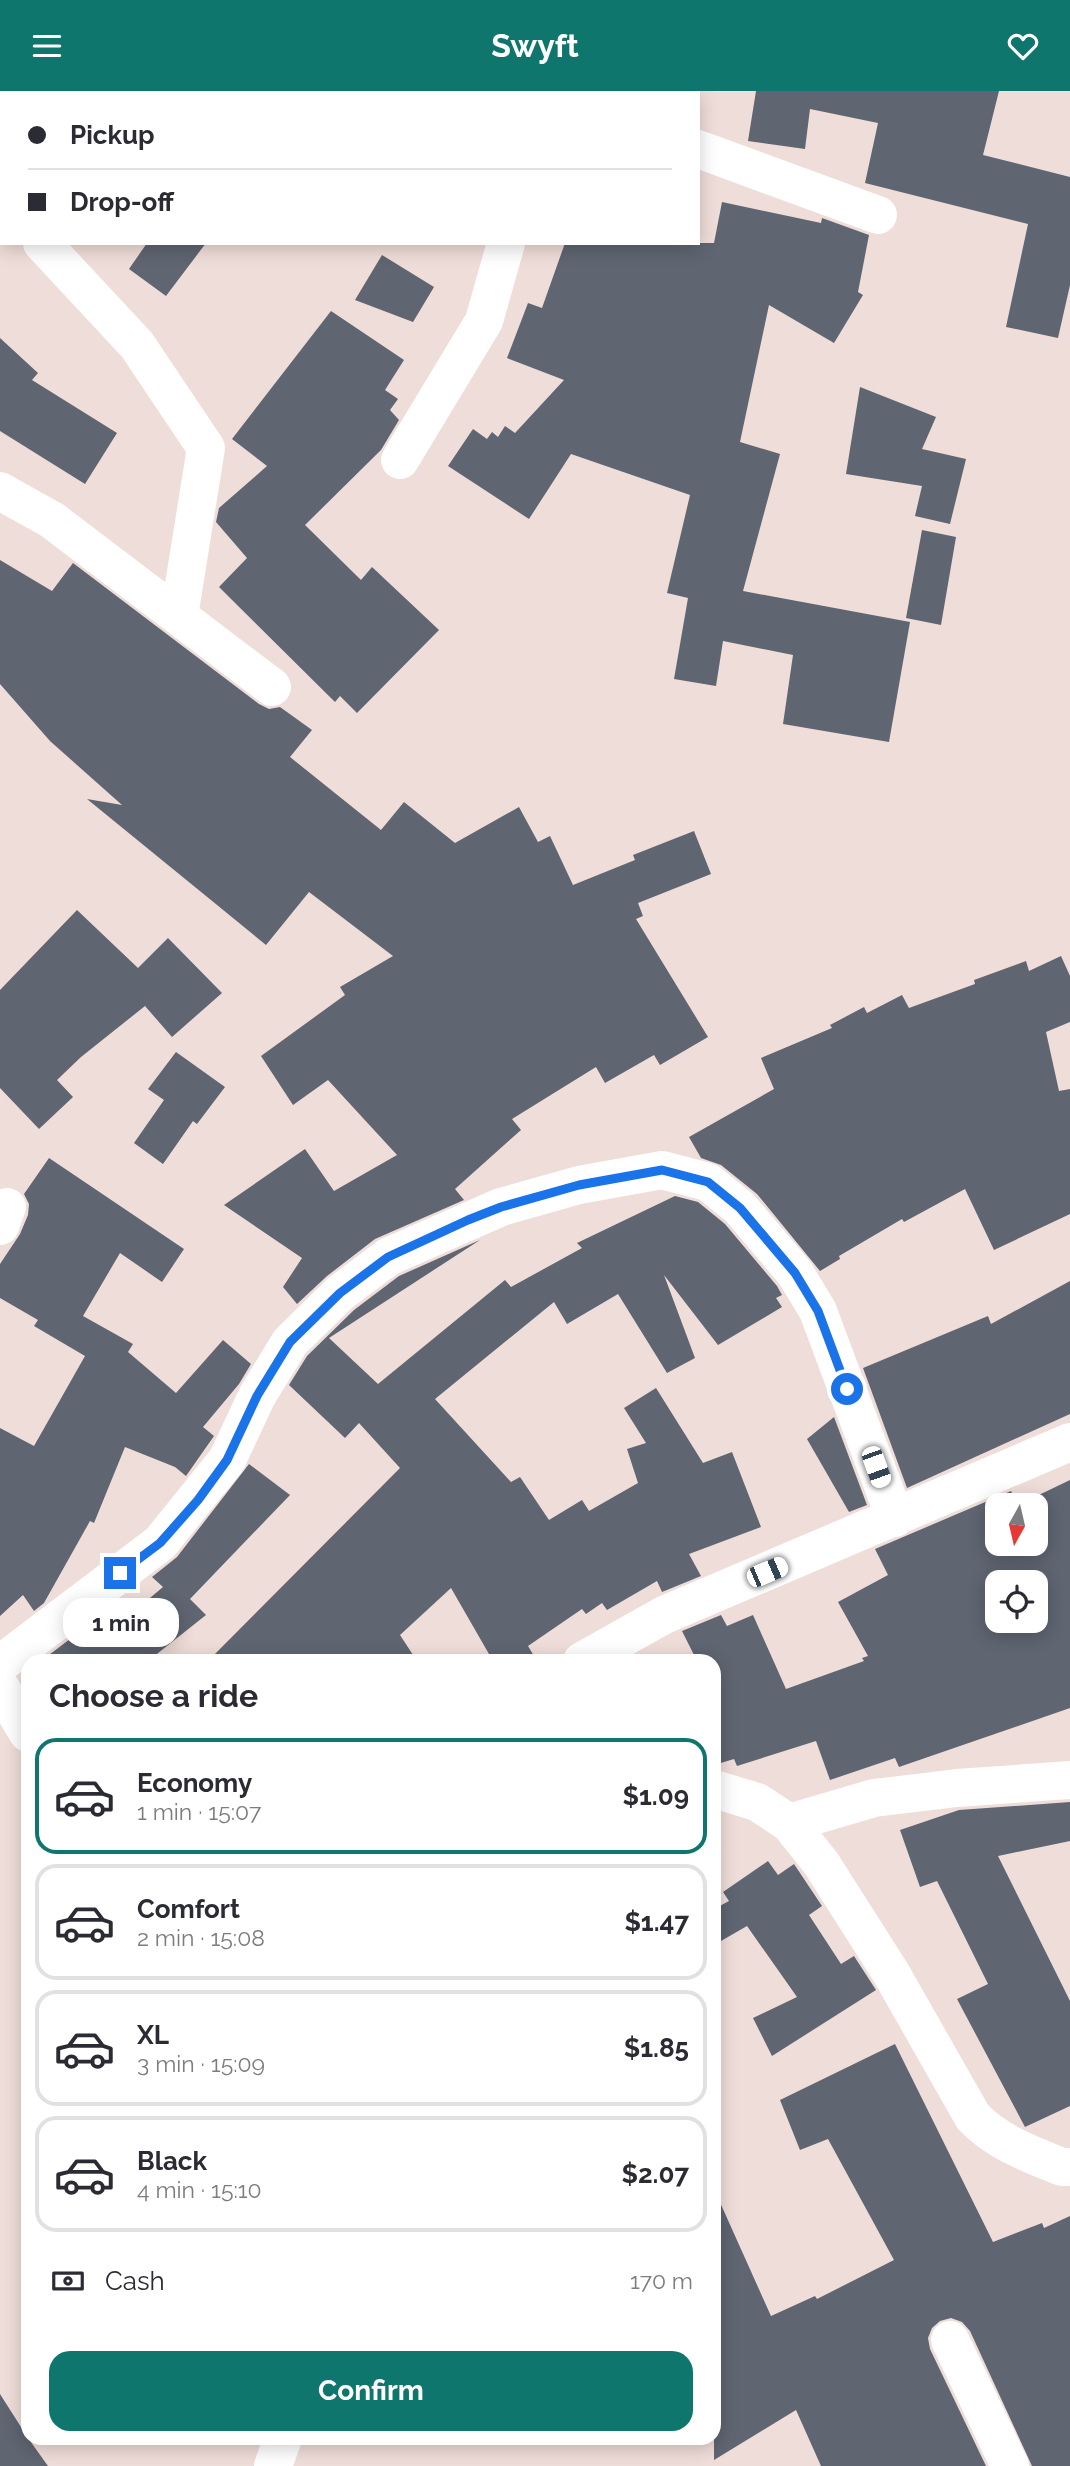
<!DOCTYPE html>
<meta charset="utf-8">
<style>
:root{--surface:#fff;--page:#f7f7f7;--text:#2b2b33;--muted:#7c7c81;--line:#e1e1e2;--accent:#0f766e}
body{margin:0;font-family:Raleway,sans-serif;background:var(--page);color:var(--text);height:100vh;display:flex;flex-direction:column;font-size:26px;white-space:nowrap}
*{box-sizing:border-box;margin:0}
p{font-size:23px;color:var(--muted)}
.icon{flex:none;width:38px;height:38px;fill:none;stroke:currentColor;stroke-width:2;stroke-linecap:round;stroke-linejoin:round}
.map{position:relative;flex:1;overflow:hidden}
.panel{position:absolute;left:21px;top:1563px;width:700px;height:791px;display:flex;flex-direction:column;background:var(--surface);border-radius:21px;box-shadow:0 4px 18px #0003}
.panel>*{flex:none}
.hud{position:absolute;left:0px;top:0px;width:700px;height:154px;box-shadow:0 4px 18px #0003;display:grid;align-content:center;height:154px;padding:0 28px;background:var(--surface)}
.needle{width:46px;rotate:188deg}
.fabs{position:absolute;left:985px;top:1402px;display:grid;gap:14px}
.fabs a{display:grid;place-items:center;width:63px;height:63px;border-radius:14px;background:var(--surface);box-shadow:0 4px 18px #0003;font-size:35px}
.end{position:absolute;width:32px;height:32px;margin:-16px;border:9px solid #1a73e8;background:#fff;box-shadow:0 0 0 4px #fff}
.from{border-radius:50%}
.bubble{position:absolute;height:49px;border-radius:21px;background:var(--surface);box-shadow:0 4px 18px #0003;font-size:23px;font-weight:700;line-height:49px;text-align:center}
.car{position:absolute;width:21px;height:42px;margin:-21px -10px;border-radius:9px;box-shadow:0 0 5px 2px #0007;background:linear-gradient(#fff 24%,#345 0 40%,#fff 0 76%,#345 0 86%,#fff 0)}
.hud b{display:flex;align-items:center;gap:24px;height:66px;font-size:26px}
.hud b+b{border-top:2px solid var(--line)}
.hud i{width:18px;height:18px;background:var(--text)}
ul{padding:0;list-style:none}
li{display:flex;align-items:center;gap:21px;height:116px;margin:0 14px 10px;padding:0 14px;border:4px solid var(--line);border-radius:21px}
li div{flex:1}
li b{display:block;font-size:26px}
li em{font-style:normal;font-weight:700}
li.current{border-color:var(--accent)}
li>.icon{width:63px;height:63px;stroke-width:1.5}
h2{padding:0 28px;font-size:32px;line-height:84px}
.pay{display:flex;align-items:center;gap:18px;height:77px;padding:0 28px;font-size:26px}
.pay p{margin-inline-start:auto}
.cta{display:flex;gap:14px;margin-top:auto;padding:14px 28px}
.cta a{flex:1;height:80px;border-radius:21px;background:var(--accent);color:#fff;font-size:28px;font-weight:700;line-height:80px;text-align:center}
header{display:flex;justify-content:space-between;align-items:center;height:91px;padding:0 28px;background:var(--accent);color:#fff;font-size:32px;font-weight:700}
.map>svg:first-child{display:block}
.building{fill:#5f6571;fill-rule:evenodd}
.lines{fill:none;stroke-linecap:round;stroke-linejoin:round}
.minor{stroke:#fff;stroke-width:38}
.route{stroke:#1a73e8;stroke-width:9}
</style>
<header><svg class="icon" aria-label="menu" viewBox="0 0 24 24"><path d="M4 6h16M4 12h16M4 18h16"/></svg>Swyft<svg class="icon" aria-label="heart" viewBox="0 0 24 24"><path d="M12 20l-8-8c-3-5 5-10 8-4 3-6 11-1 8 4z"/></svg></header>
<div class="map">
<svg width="1070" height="2375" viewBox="0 0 1070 2375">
<rect width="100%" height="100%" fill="#efddd9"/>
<!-- building -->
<g class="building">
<polygon points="756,0 999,0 983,64 1070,86 1070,194 1058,247 1006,236 1028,133 865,92 878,32 810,18 805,58 748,50"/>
<polygon points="722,111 821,132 822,127 869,144 858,201 863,204 834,252 769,214 740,351 780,363 743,500 910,531 889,651 783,633 793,564 723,550 716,595 674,588 688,507 667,502 690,404 571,363 529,428 448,375 473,338 487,348 492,341 498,346 505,335 515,342 564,289 507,267 528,212 542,217 565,152 714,152"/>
<polygon points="147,152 206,152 166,205 129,178"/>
<polygon points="382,164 434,196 413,231 355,209"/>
<polygon points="331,220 404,269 385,299 398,308 390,319 399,329 381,359 305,434 361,489 372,476 439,539 357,622 340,605 335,611 219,496 247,467 216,431 219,417 267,375 232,348"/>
<polygon points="0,247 38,282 32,289 117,342 85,393 0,340"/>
<polygon points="860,296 936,326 922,358 966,368 950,433 915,425 922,395 846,383"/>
<polygon points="922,439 956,446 941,534 906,527"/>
<polygon points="0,469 52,500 73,472 259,613 269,618 280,616 312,639 290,666 381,739 404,711 455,752 519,716 538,751 550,745 573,794 635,769 633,764 694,740 711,783 638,812 643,825 636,828 708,946 660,974 654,964 605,992 596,976 512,1028 521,1039 455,1098 464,1109 375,1148 327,1185 297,1213 283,1196 302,1167 224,1114 305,1058 334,1100 397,1064 328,989 293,1014 261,965 345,904 340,896 393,865 309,801 266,854 87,708 122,714 50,650 0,593"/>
<polygon points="77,819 138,877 168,847 222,902 172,946 145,915 81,966 57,989 73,1006 39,1038 0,997 0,899"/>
<polygon points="1061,865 1070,885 1070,931 1046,941 1059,1000 1070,998 1070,1123 994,1159 965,1098 904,1131 902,1128 839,1165 840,1168 820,1180 757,1103 721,1074 701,1067 689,1046 774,998 761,967 832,937 830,934 864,916 867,922 902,904 909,917 975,893 974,889 1026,870 1029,880"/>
<polygon points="176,961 225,996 197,1033 193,1030 163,1073 134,1052 164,1009 148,998"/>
<polygon points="49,1067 184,1158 162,1191 120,1162 83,1225 133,1253 128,1261 176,1302 223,1249 251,1273 239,1293 203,1336 214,1345 186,1385 175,1376 125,1356 94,1432 90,1430 44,1512 34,1520 23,1504 0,1525 0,1337 34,1355 85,1265 34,1235 38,1229 0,1207 0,1173 20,1143 28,1124 29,1113 24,1103"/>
<polygon points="675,1105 698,1111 725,1133 777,1195 782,1204 776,1207 782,1216 718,1254 664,1184 695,1267 667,1282 618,1203 567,1233 554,1211 435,1308 511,1391 520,1386 549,1429 582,1409 589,1420 638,1392 627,1358 646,1352 624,1317 656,1297 703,1372 732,1361 761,1436 689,1463 701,1485 662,1501 657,1490 607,1519 602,1512 586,1523 582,1518 528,1555 537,1570 493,1570 451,1497 400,1544 417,1570 208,1570 400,1377 359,1332 345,1347 289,1294 307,1265 354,1219 399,1185 480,1149 329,1247 378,1293 505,1189 511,1196 582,1157 577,1152"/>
<polygon points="1070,1190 1070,1323 907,1397 863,1277 988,1225 991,1233"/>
<polygon points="834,1326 867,1414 849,1421 807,1348"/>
<polygon points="249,1373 290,1404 190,1508 206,1524 148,1570 41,1570 95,1529 106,1544 163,1496 152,1486 177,1466"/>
<path d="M1070,1389V1617L899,1676L895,1667L830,1689L816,1650L737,1675L734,1668L714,1674V1570H697L682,1540L721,1524L727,1535L753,1524L786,1598L864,1570L862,1567L868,1565L838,1511L888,1484L875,1458L1011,1400L1018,1414ZM998,1414H1036V1452H998ZM998,1491H1036V1530H998Z"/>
<polygon points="1070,1711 1070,1750 998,1765 1070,1910 1070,2015 1025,2036 957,1908 988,1893 937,1790 920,1796 900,1739 959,1719"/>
<polygon points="768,1770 778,1784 794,1773 822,1815 809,1824 841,1873 854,1865 876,1899 772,1965 753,1927 797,1906 747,1835 714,1854 714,1818 729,1810 723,1801"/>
<polygon points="895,1953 993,2151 1042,2132 1044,2137 1070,2125 1070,2375 1032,2375 970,2240 962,2231 951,2227 940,2230 932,2237 928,2247 930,2258 986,2375 821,2375 796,2319 714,2369 714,2098 771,2225 815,2205 817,2208 894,2169 828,2048 800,2059 780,2009"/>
<polygon points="0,2303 28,2347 48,2375 0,2375"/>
</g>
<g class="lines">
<!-- minor -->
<g class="minor">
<polyline points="547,2 548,0"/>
<polyline points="698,58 878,124"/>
<polyline points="0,108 2,110"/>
<polyline points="42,152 137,254 206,357 179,525"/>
<polyline points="400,369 484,230 506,152"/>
<polyline points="0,400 52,429 272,596"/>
<polyline points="0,1135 7,1116"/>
<polyline points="582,1570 664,1524 1070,1351"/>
<polyline points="0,1573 160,1452 227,1369 257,1305 290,1251 340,1202 388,1166 501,1116 579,1094 662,1079 708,1091 740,1117 795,1182 818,1220 895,1427"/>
<polyline points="0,1596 28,1642"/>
<path d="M714,1698L757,1711L789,1732L821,1772L891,1882L973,2026C998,2052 1030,2063 1062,2076H1070"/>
<polyline points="789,1732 874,1707 957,1697 1070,1689"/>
<polyline points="950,2249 1010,2375"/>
<polyline points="273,2375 283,2347"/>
</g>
</g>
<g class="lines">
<!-- route -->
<polyline class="route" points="120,1482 160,1452 198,1409 227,1369 257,1305 290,1251 340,1202 388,1166 468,1129 501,1116 579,1094 662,1079 708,1091 740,1117 795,1182 818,1220 847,1298"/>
</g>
</svg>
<div class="fabs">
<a><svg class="needle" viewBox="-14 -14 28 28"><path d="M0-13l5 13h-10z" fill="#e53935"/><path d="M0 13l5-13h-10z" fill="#7c7c81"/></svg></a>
<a><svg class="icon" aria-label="locate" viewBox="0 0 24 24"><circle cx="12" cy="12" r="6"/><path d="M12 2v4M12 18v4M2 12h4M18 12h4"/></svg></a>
</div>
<i class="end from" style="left:847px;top:1298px"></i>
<i class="end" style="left:120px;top:1482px"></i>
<div class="bubble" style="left:63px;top:1507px;width:116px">1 min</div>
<i class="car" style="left:876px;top:1376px;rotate:160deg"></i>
<i class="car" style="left:767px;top:1481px;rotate:67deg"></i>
<div class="hud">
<b><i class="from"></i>Pickup</b>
<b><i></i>Drop-off</b>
</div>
<section class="panel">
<h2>Choose a ride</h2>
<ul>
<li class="current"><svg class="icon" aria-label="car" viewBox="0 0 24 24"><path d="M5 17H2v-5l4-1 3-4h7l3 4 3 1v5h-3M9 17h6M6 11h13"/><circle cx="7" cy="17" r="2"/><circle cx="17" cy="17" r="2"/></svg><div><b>Economy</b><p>1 min · 15:07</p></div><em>$1.09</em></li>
<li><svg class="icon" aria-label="car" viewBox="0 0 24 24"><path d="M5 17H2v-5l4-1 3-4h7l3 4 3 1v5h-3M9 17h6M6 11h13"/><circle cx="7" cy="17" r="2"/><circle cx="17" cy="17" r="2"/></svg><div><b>Comfort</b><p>2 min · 15:08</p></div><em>$1.47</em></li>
<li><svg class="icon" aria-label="car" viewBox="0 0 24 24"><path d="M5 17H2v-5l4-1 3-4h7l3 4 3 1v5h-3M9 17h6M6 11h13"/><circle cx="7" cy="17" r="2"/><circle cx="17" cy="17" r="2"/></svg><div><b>XL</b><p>3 min · 15:09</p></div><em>$1.85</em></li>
<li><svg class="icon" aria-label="car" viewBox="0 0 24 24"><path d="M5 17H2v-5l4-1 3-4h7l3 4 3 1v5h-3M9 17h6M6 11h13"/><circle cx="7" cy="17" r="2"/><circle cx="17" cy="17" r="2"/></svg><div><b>Black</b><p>4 min · 15:10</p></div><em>$2.07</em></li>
</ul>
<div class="pay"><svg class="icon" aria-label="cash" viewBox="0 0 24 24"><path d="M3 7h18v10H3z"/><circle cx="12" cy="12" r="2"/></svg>Cash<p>170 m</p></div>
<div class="cta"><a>Confirm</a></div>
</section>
</div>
